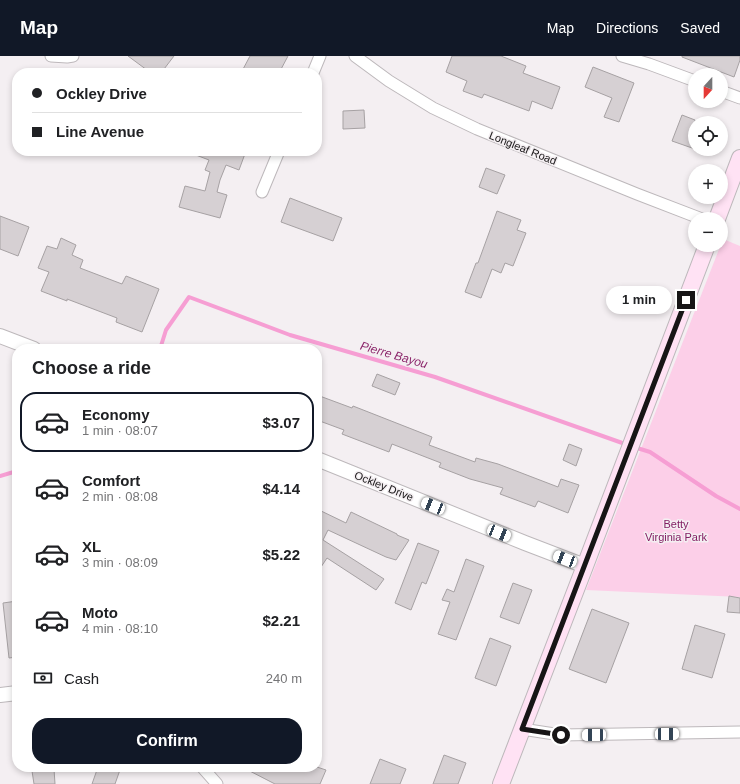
<!DOCTYPE html>
<meta charset="utf-8">
<style>
:root{--surface:#fff;--page:#f6f6f6;--text:#202124;--muted:#757577;--line:#e0e0e0;--accent:#111827}
body{margin:0;font-family:Helvetica,sans-serif;background:var(--page);color:var(--text);height:100vh;display:flex;flex-direction:column;font-size:15px;white-space:nowrap}
*{box-sizing:border-box;margin:0}
p{font-size:13px;color:var(--muted)}
.icon{flex:none;width:22px;height:22px;fill:none;stroke:currentColor;stroke-width:2;stroke-linecap:round;stroke-linejoin:round}
.map{position:relative;flex:1;overflow:hidden}
.side{position:absolute;left:12px;top:288px;width:310px;height:428px;display:flex;flex-direction:column;background:var(--surface);border-radius:16px;box-shadow:0 2px 6px #0003}
.side>*{flex:none}
.top-card{position:absolute;left:12px;top:12px;width:310px;height:88px;border-radius:16px;box-shadow:0 2px 6px #0003;display:grid;align-content:center;height:88px;padding:0 20px;background:var(--surface)}
.needle{width:26px;rotate:201deg}
.fabs{position:absolute;left:688px;top:12px;display:grid;gap:8px}
.fabs a{display:grid;place-items:center;width:40px;height:40px;border-radius:50%;background:var(--surface);box-shadow:0 2px 6px #0003;font-size:20px}
.end{position:absolute;width:18px;height:18px;margin:-9px;border:5px solid #171516;background:#fff;box-shadow:0 0 0 2px #fff}
.from{border-radius:50%}
.bubble{position:absolute;height:28px;border-radius:14px;background:var(--surface);box-shadow:0 2px 6px #0003;font-size:13px;font-weight:800;line-height:28px;text-align:center}
.car{position:absolute;width:12px;height:24px;margin:-12px -6px;border-radius:5px;box-shadow:0 0 3px 1px #0007;background:linear-gradient(#fff 24%,#345 0 40%,#fff 0 76%,#345 0 86%,#fff 0)}
.top-card b{display:flex;align-items:center;gap:14px;height:38px;font-size:15px}
.top-card b+b{border-top:1px solid var(--line)}
.top-card i{width:10px;height:10px;background:var(--text)}
ul{padding:0;list-style:none}
li{display:flex;align-items:center;gap:12px;height:60px;margin:0 8px 6px;padding:0 12px;border:2px solid transparent;border-radius:16px}
li div{flex:1}
li b{display:block;font-size:15px}
li em{font-style:normal;font-weight:800}
li.active{border-color:var(--accent)}
li>.icon{width:36px;height:36px;stroke-width:1.5}
h2{padding:0 20px;font-size:18px;line-height:48px}
.pay{display:flex;align-items:center;gap:10px;height:44px;padding:0 20px;font-size:15px}
.pay p{margin-inline-start:auto}
.action{display:flex;gap:8px;margin-top:auto;padding:8px 20px}
.action a{flex:1;height:46px;border-radius:16px;background:var(--accent);color:#fff;font-size:16px;font-weight:800;line-height:46px;text-align:center}
header{display:flex;align-items:center;gap:24px;box-sizing:border-box;height:56px;padding:0 20px;background:var(--accent);color:#fff}
header strong{font-size:19px}
nav{display:flex;gap:22px;margin-inline-start:auto;font-size:14px}
.map>svg:first-child{display:block}
.green{fill:#fccfe8}
.lines{fill:none;stroke-linecap:round;stroke-linejoin:round}
.stream{stroke:#f69ed3;stroke-width:4}
.building{fill:#d6d0d3;stroke:#a6a1a3}
.minor-casing{stroke:#bdb8bb;stroke-width:13}
.tertiary-casing{stroke:#bdb8bb;stroke-width:16}
.secondary-casing{stroke:#bdb8bb;stroke-width:18}
.minor{stroke:#fff;stroke-width:11}
.tertiary{stroke:#fff;stroke-width:14}
.secondary{stroke:#ffe2f4;stroke-width:16}
.route{stroke:#171516;stroke-width:5}
.labels{text-anchor:middle;dominant-baseline:central;stroke-width:3;stroke-linejoin:round;paint-order:stroke}
.street-label{font-size:11px;fill:#171516;stroke:#f4eff2}
.park-label{font-size:11px;fill:#821e63;stroke:#f4eff2}
.water-label{font-size:12px;font-style:italic;fill:#8c286c;stroke:#f4eff2}
</style>
<header>
<strong>Map</strong>
<nav><a>Map</a><a>Directions</a><a>Saved</a></nav>
</header>
<div class="map">
<svg width="740" height="728" viewBox="0 0 740 728">
<rect width="100%" height="100%" fill="#f4eff2"/>
<!-- green -->
<polygon class="green" points="723,183 740,190 740,541 586,534"/>
<g class="lines">
<!-- stream -->
<g class="stream">
<polyline points="160,293 166,274 189,241 290,279 435,321 628,389"/>
<polyline points="634,391 650,396 716,440 740,453"/>
<polyline points="0,420 17,415"/>
</g>
</g>
<!-- building -->
<g class="building">
<polygon points="128,0 174,0 161,17 151,17"/>
<polygon points="250,0 288,0 279,17 241,17"/>
<polygon points="452,0 501,0 526,10 523,17 560,31 552,53 532,45 529,55 484,38 482,42 463,35 467,25 446,16"/>
<polygon points="682,0 740,0 740,4 734,21 682,1"/>
<polygon points="593,11 634,27 619,66 604,61 612,42 585,31"/>
<polygon points="364,54 365,72 343,73 343,55"/>
<polygon points="682,59 695,64 695,93 672,85"/>
<polygon points="188,95 246,95 239,114 226,109 220,124 217,136 227,139 220,162 179,151 185,130 205,135 210,116 205,114 209,104 188,96"/>
<polygon points="486,112 505,119 497,138 479,131"/>
<polygon points="290,142 342,162 333,185 281,166"/>
<polygon points="497,155 521,164 517,174 526,177 513,210 505,207 501,217 492,213 481,242 465,236 476,207 478,207"/>
<polygon points="0,160 29,171 18,200 0,193"/>
<polygon points="61,182 76,189 72,199 83,204 80,212 122,228 126,220 159,233 142,276 116,266 117,262 67,243 67,245 41,235 49,216 38,212 47,190 57,193"/>
<polygon points="377,318 400,327 395,339 372,330"/>
<polygon points="317,339 352,352 353,350 432,381 429,389 475,406 476,402 498,408 558,431 561,423 579,429 568,457 538,445 535,451 500,438 503,432 470,423 439,411 441,407 392,388 389,396 342,378 344,374 317,364"/>
<polygon points="569,388 582,393 576,410 563,404"/>
<polygon points="317,453 346,467 351,456 397,478 397,479 409,484 396,504 386,501 328,474 323,484 384,523 376,534 327,502 317,517"/>
<polygon points="418,487 439,495 426,528 422,526 411,554 395,547"/>
<polygon points="466,503 484,510 456,584 438,578 450,546 442,544 447,533 454,536"/>
<polygon points="513,527 532,534 519,568 500,561"/>
<polygon points="729,540 740,542 740,557 727,556"/>
<polygon points="17,545 17,601 9,602 3,547"/>
<polygon points="592,553 629,567 606,627 569,613"/>
<polygon points="695,569 725,578 712,622 682,613"/>
<polygon points="490,582 511,590 496,630 475,622"/>
<polygon points="444,699 466,707 458,728 433,728"/>
<polygon points="380,703 406,713 400,728 370,728"/>
<polygon points="98,711 121,711 115,728 92,728"/>
<polygon points="242,711 317,711 326,714 320,728 275,728"/>
<polygon points="54,713 55,728 34,728 32,715"/>
</g>
<g class="lines">
<!-- minor casing -->
<g class="minor-casing">
<g id="minor">
<polyline points="51,0 67,1 73,0"/>
<polyline points="355,0 389,25 433,52 477,73 637,138 702,163"/>
<polyline points="622,0 649,8 695,25"/>
<polyline points="313,17 320,0"/>
<polyline points="721,35 740,42"/>
<polyline points="262,136 279,95"/>
<polyline points="522,673 561,679 740,676"/>
<polyline points="202,711 217,728"/>
</g>
</g>
<!-- tertiary casing -->
<g class="tertiary-casing">
<g id="tertiary">
<polyline points="0,280 34,293"/>
<polyline points="317,403 525,487 585,510"/>
<polyline points="0,639 17,637"/>
</g>
</g>
<!-- secondary casing -->
<g class="secondary-casing">
<g id="secondary">
<polyline points="717,163 740,102"/>
<polyline points="501,728 585,510 707,189"/>
</g>
</g>
<!-- minor -->
<use href="#minor" class="minor"/>
<!-- tertiary -->
<use href="#tertiary" class="tertiary"/>
<!-- secondary -->
<use href="#secondary" class="secondary"/>
</g>
<g class="lines">
<!-- route -->
<polyline class="route" points="561,679 522,673 686,244"/>
</g>
<g class="labels">
<!-- street labels -->
<g class="street-label">
<text transform="translate(523 92) rotate(22)">Longleaf Road</text>
<text transform="translate(384 430) rotate(22)">Ockley Drive</text>
</g>
<!-- park labels -->
<g class="park-label">
<text x="676" y="468">Betty<tspan x="676" dy="13">Virginia Park</tspan></text>
</g>
<!-- water labels -->
<g class="water-label">
<text transform="translate(394 299) rotate(16)">Pierre Bayou</text>
</g>
</g>
</svg>
<div class="fabs">
<a><svg class="needle" viewBox="-14 -14 28 28"><path d="M0-13l5 13h-10z" fill="#e53935"/><path d="M0 13l5-13h-10z" fill="#757577"/></svg></a>
<a><svg class="icon" aria-label="locate" viewBox="0 0 24 24"><circle cx="12" cy="12" r="6"/><path d="M12 2v4M12 18v4M2 12h4M18 12h4"/></svg></a>
<a>+</a>
<a>−</a>
</div>
<i class="end from" style="left:561px;top:679px"></i>
<i class="end" style="left:686px;top:244px"></i>
<div class="bubble" style="left:606px;top:230px;width:66px">1 min</div>
<i class="car" style="left:433px;top:450px;rotate:292deg"></i>
<i class="car" style="left:499px;top:477px;rotate:112deg"></i>
<i class="car" style="left:565px;top:503px;rotate:291deg"></i>
<i class="car" style="left:667px;top:678px;rotate:89deg"></i>
<i class="car" style="left:594px;top:679px;rotate:269deg"></i>
<div class="top-card">
<b><i class="from"></i>Ockley Drive</b>
<b><i></i>Line Avenue</b>
</div>
<section class="side">
<h2>Choose a ride</h2>
<ul>
<li class="active"><svg class="icon" aria-label="car" viewBox="0 0 24 24"><path d="M5 17H2v-5l4-1 3-4h7l3 4 3 1v5h-3M9 17h6M6 11h13"/><circle cx="7" cy="17" r="2"/><circle cx="17" cy="17" r="2"/></svg><div><b>Economy</b><p>1 min · 08:07</p></div><em>$3.07</em></li>
<li><svg class="icon" aria-label="car" viewBox="0 0 24 24"><path d="M5 17H2v-5l4-1 3-4h7l3 4 3 1v5h-3M9 17h6M6 11h13"/><circle cx="7" cy="17" r="2"/><circle cx="17" cy="17" r="2"/></svg><div><b>Comfort</b><p>2 min · 08:08</p></div><em>$4.14</em></li>
<li><svg class="icon" aria-label="car" viewBox="0 0 24 24"><path d="M5 17H2v-5l4-1 3-4h7l3 4 3 1v5h-3M9 17h6M6 11h13"/><circle cx="7" cy="17" r="2"/><circle cx="17" cy="17" r="2"/></svg><div><b>XL</b><p>3 min · 08:09</p></div><em>$5.22</em></li>
<li><svg class="icon" aria-label="car" viewBox="0 0 24 24"><path d="M5 17H2v-5l4-1 3-4h7l3 4 3 1v5h-3M9 17h6M6 11h13"/><circle cx="7" cy="17" r="2"/><circle cx="17" cy="17" r="2"/></svg><div><b>Moto</b><p>4 min · 08:10</p></div><em>$2.21</em></li>
</ul>
<div class="pay"><svg class="icon" aria-label="cash" viewBox="0 0 24 24"><path d="M3 7h18v10H3z"/><circle cx="12" cy="12" r="2"/></svg>Cash<p>240 m</p></div>
<div class="action"><a>Confirm</a></div>
</section>
</div>
